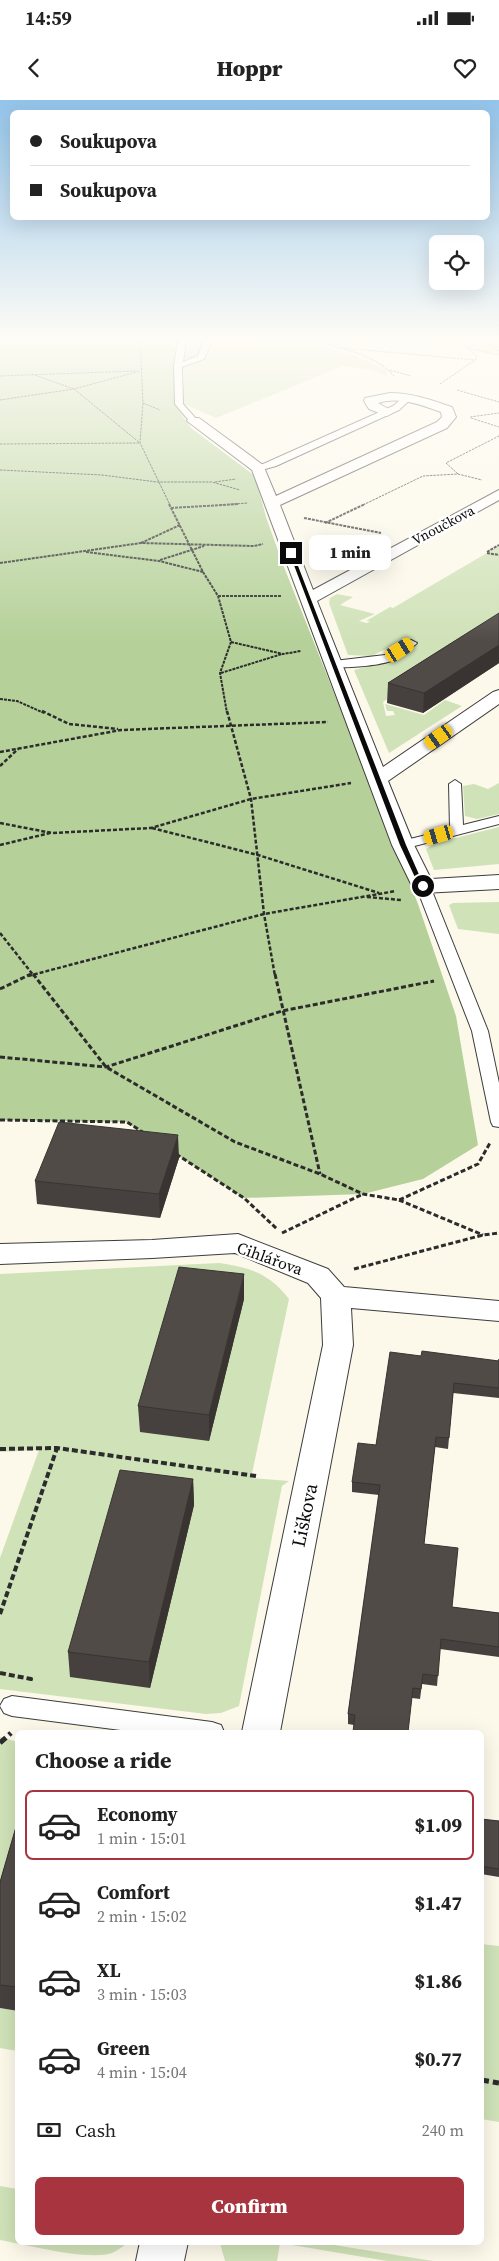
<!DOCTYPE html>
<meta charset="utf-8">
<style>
:root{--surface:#fff;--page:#f6f6f6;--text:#222;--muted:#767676;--line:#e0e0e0;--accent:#a8343f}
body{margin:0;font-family:"Source Serif 4",serif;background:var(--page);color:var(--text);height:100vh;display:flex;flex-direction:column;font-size:19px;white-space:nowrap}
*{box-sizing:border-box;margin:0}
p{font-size:16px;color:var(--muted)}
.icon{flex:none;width:28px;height:28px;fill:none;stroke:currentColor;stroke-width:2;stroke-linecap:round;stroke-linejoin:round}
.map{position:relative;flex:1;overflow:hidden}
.side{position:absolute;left:15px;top:1630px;width:469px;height:515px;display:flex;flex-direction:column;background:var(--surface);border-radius:8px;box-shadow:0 5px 20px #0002}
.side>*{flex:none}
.hud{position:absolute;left:10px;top:10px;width:480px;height:110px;border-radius:8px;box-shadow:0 5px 20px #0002;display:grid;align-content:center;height:110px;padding:0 20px;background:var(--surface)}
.controls{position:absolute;left:429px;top:135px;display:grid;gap:10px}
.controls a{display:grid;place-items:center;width:55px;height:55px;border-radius:8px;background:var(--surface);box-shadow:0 5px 20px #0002;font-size:25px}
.end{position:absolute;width:22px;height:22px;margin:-11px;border:6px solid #0a0a0a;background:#fff;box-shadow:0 0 0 2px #fff}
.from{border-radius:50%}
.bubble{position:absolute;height:35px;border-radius:8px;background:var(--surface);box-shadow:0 5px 20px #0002;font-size:16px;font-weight:800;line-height:35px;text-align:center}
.car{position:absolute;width:15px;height:30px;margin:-15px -8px;border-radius:6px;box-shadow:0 0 4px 1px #0007;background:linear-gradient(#f5c518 24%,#345 0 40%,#f5c518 0 76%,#345 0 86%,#f5c518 0)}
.hud b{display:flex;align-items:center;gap:18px;height:48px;font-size:19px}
.hud b+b{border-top:1px solid var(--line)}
.hud i{width:12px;height:12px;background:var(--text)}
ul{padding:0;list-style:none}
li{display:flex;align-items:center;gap:15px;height:70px;margin:0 10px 8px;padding:0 10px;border:2px solid transparent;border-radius:8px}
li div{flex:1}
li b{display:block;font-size:19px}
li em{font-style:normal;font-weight:800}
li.current{border-color:var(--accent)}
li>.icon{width:45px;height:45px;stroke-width:1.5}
h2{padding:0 20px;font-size:22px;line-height:60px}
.pay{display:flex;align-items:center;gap:12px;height:55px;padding:0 20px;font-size:19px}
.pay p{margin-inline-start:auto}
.cta{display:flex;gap:10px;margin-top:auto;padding:10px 20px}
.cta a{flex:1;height:58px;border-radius:8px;background:var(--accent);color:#fff;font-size:20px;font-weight:800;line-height:58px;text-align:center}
.status{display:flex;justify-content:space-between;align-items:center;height:35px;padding:0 25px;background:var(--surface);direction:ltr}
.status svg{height:14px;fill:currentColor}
header{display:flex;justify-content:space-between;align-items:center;height:65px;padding:0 20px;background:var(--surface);font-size:22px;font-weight:800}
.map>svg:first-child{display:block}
.green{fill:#d0e2b8}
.forest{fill:#b5d199}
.water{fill:#b4dbee;stroke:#4492bc}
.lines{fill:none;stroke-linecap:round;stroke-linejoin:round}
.lane-casing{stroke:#3d3d3d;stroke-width:2}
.street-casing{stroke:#3d3d3d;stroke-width:2}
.path-far5{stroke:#2c2c2c;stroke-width:1;stroke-dasharray:2.5 1;stroke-linecap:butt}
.path-far4{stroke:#2c2c2c;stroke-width:2;stroke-dasharray:3 1;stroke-linecap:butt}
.path-far3{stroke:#2c2c2c;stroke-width:2.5;stroke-dasharray:4 2;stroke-linecap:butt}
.path-far2{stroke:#2c2c2c;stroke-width:3;stroke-dasharray:5 2.5;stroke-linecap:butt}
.path-far1{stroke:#2c2c2c;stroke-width:4;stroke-dasharray:6 3;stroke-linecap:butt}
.path{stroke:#2c2c2c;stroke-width:5;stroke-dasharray:8 4;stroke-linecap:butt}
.lane{fill:#fff;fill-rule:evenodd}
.street{fill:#fff;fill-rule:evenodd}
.wall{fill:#46403e}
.shaded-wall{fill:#393432}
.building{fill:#514b48;stroke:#393432}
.route{fill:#0a0a0a}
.labels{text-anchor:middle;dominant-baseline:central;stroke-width:5;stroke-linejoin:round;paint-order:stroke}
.far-street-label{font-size:14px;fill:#0a0a0a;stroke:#fff}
.street-label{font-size:16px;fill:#0a0a0a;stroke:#fff}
.near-street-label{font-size:19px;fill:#0a0a0a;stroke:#fff}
</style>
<div class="status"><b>14:59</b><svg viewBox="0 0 49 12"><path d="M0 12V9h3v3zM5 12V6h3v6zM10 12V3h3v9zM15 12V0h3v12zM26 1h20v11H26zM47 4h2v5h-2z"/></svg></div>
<header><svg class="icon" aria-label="back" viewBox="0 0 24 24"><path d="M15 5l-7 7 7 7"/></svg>Hoppr<svg class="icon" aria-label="heart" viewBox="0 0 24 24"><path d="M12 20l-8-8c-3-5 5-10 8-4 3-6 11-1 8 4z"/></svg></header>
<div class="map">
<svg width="499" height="2161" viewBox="0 0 499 2161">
<rect width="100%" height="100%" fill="#fcf8ea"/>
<!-- green -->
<g class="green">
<polygon points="213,240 303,240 355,256 387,270 387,276 372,270 343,266 216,318 184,304 184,268 205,260"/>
<polygon points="316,240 381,240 363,249"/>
<path d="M416,240H442L456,243L467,240L478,242C452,253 442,246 416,240Z"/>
<polygon points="499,240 499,254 471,248 486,241"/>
<polygon points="499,446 499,525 383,602 386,616 395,615 393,611 387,611 385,604 424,615 445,600 462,606 389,653 354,570 395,559 418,544 403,540 372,556 348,555 329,503 330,498 337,494 353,497 340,505 375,514 359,521 367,523 370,521 366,521 390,507 393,508"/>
<polygon points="499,683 499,714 477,719 465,716 463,686 474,684 488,689"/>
<polygon points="499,727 499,764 434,770 426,749 436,743"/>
<polygon points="499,802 499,834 458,829 449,805 453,803"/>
<path d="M219,1163C251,1168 269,1173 289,1199L251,1378L289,1381L282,1386L239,1606L221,1613L206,1614L0,1589V1458L39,1350L0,1352V1174Z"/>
<polygon points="0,1637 18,1642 17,1759 0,1821"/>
<polygon points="481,1844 499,1846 499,2022 481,2019"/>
<polygon points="0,1908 17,1911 17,1951 0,1948"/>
<path d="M0,2086L17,2089L18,2142L128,2143C123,2146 117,2151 112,2153C88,2161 27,2145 0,2140Z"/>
<polygon points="220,2143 322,2143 433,2161 387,2161 280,2143 277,2161 225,2161"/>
</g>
<!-- forest -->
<polygon class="forest" points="0,240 178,240 175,305 191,328 255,376 266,417 282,462 418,804 456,916 478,1045 423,1079 363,1094 244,1098 126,1022 0,1020"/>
<!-- water -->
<polygon class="water" points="188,240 202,240 197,257 182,257"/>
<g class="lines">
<!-- lane casing -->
<g class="lane-casing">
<g id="lane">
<polygon points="178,240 186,240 183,262 198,256 204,240 212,240 204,259 182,267 183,304 198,321 194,324 191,323 175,304 174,266"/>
<polygon points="406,295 413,297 399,310 276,366 258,371 254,368 393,306"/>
<path d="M411,540L417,543L415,545C407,550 399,557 391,561C381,565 336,571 328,564L334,561L385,555Z"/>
<polygon points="455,680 461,684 463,725 499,716 499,724 403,749 398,748 396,745 398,742 450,729 449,684"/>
<polygon points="423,782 430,786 488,931 499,983 499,1027 493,1026 491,1022 472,931 416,786"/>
<polygon points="12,1596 212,1622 221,1625 224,1632 136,1632 12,1616 4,1613 0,1606 4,1599"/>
</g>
</g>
<!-- street casing -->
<g class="street-casing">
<g id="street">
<path d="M390,293C412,293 431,300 452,307L456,317L447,328L280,405L313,490L499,390V400L317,501L383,667L493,592L499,590V604L388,681L414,745L431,779L499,775V789L423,793L415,791L412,786L392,745L252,370L187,321L189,318H199L263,365L276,396L437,322L442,317L441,312C421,305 400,296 378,303L394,312L387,316L369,309L364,301L365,298Z"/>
<polygon points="238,1134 328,1169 344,1187 499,1201 499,1221 351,1208 353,1245 280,1632 242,1632 323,1245 321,1198 308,1183 235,1153 152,1158 0,1164 0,1144 152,1140"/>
<polygon points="140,2142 188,2142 184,2161 136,2161"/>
</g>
</g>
<!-- path-far5 -->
<g class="path-far5">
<polyline points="140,240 143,303 140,343 170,405"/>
<path d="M310,240C339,248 373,253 394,276"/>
<polyline points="483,240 499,251"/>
<polyline points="342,248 475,260"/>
<polyline points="468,248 499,255"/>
<polyline points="390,270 411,276"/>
<polyline points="32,274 74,289 140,343"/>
<polyline points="0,276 135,271"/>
<polyline points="440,284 475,260 477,256 467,248 485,240"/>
<polyline points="457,290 499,302"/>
<polyline points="0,300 74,289 140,271"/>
<polyline points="143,303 160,310"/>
<polyline points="470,317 499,313"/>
<polyline points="471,318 499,327"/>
<polyline points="0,344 140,343"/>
<polyline points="0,370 102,375 157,382 212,382 240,390"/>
<polyline points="458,374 446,363 499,336"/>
<polyline points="215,382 236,379"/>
<polyline points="220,405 248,403"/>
<polyline points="363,405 423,376 458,374 482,380"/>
</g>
<!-- path-far4 -->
<g class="path-far4">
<polyline points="169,404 203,472 218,496 231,542 220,573 227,613"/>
<polyline points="171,408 239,404"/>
<polyline points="304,418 381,433"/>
<polyline points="325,423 365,404"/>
<polyline points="141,443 180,425"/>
<polyline points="86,452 159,461 203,472"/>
<polyline points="487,452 499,445"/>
<polyline points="487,453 499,455"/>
<polyline points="160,460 204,446"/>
<polyline points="0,463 141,443 254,446 263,444"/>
<polyline points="218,496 282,496"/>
<polyline points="231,542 283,554 301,551"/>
<polyline points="221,573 282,554"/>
<polyline points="0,599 17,601 44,613"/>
</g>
<!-- path-far3 -->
<g class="path-far3">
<polyline points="42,611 69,624 118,629"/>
<polyline points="227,611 251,699 264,814 275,876"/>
<polyline points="0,652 121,630 328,622"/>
<polyline points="0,666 18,649"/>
<polyline points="0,723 52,733 151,728 251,699 351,683"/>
<polyline points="152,728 258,755 379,793"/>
<polyline points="0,745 50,733"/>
<polyline points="367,797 401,800"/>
<polyline points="0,833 34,876"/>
<polyline points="28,876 264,814 396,791"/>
</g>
<!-- path-far2 -->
<g class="path-far2">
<polyline points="33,874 106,967 235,1042 320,1074 363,1094 399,1100 478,1064 490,1043"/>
<polyline points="275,874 320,1074"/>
<polyline points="0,889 31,874"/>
<polyline points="0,957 106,967 282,911 434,881"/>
<polyline points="0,1020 127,1022 144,1033"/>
<polyline points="176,1054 244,1098 277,1129"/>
<polyline points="399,1100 483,1135"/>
<polyline points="282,1133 363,1094"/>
<polyline points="354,1169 483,1135 499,1133"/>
</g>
<!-- path-far1 -->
<g class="path-far1">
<polyline points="0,1349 57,1348 256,1376"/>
<polyline points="0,1514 57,1348"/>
<polyline points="0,1573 31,1579 30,1581"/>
</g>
<!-- path -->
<g class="path">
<polyline points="0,1643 11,1633"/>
<polyline points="481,1980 499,1983"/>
</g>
<!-- lane -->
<use href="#lane" class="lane"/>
<!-- street -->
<use href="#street" class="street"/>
</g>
<!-- wall -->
<g class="wall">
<polygon points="499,513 499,563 423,613 387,603 388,583"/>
<polygon points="179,1058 160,1118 37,1104 35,1081"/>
<polygon points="244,1199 209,1341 140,1332 138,1306"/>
<polygon points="421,1256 499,1261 499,1256 499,1298 453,1293 448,1349 435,1347 424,1444 452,1507 499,1513 499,1557 440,1549 437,1586 422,1584 420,1599 412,1598 354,1625 348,1624 348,1614 379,1395 352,1392 352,1382 376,1345"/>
<polygon points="193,1379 194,1405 150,1588 70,1577 68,1552"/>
<polygon points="481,1719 499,1721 499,1777 481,1774"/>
<polygon points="18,1720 18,1911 0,1908 0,1782"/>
</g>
<!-- shaded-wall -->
<g class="shaded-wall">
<polygon points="499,545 499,563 423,613 424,593"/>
<polygon points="178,1035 179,1058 160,1118 159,1094"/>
<polygon points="244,1174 244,1199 209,1341 209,1315"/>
<polygon points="193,1379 194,1405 150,1588 149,1562"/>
</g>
<!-- building -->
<g class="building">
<polygon points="499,513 499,545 424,593 388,583"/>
<polygon points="59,1022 178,1035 159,1094 35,1081"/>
<polygon points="179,1167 244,1174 209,1315 138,1306"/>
<polygon points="422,1251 499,1261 499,1259 499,1288 454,1283 449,1338 436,1337 424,1444 458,1448 452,1507 499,1513 499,1547 441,1539 438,1576 423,1574 421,1589 413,1588 408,1632 353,1632 355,1615 348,1614 380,1385 352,1382 358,1343 376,1345 390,1252 421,1256"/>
<polygon points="120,1370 193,1379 149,1562 68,1552"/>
<polygon points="481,1719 499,1721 499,1769 481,1766"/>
<polygon points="18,1720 18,1887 0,1885 0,1782"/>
</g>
<!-- sky -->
<linearGradient id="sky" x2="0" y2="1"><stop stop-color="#93c4ea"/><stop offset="0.44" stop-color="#fefcf6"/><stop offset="1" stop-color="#fefcf6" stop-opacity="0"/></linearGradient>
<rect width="499" height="542" fill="url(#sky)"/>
<!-- route -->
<polygon class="route" points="289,452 293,453 406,745 425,788 419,786 400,745"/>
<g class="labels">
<!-- far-street labels -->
<g class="far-street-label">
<text transform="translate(443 425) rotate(-28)">Vnoučkova</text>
</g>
<!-- street labels -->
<g class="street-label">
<text transform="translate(270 1158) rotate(20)">Cihlářova</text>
</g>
<!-- near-street labels -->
<g class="near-street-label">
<text transform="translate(304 1415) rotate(-78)">Liškova</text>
</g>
</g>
</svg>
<div class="controls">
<a><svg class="icon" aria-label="locate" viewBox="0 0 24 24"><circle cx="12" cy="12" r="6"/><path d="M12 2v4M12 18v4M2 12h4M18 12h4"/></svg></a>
</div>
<i class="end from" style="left:423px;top:786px"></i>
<i class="end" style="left:291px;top:453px"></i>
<div class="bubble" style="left:309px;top:435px;width:82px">1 min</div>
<i class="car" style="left:400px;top:550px;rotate:57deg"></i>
<i class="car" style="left:439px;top:637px;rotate:235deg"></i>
<i class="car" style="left:439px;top:735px;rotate:254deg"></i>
<div class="hud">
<b><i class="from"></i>Soukupova</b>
<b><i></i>Soukupova</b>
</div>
<section class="side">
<h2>Choose a ride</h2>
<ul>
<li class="current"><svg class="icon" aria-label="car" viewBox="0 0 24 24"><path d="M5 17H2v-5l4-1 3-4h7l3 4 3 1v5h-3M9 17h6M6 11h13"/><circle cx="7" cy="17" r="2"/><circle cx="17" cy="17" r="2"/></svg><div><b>Economy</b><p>1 min · 15:01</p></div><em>$1.09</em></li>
<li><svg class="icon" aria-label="car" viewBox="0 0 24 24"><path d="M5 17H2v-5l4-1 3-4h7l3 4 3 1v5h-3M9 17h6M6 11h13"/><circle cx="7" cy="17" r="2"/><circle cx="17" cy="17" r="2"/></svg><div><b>Comfort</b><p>2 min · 15:02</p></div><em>$1.47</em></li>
<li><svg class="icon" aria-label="car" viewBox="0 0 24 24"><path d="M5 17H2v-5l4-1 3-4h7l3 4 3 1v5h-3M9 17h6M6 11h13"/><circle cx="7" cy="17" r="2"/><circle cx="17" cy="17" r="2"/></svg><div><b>XL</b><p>3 min · 15:03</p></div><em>$1.86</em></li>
<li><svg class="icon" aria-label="car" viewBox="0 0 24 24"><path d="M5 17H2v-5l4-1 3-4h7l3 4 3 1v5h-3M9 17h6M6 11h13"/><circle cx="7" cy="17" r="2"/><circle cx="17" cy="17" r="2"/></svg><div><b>Green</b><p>4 min · 15:04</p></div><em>$0.77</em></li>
</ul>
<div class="pay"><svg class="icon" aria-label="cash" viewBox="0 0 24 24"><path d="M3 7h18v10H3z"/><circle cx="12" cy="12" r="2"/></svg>Cash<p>240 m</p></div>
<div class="cta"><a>Confirm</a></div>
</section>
</div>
